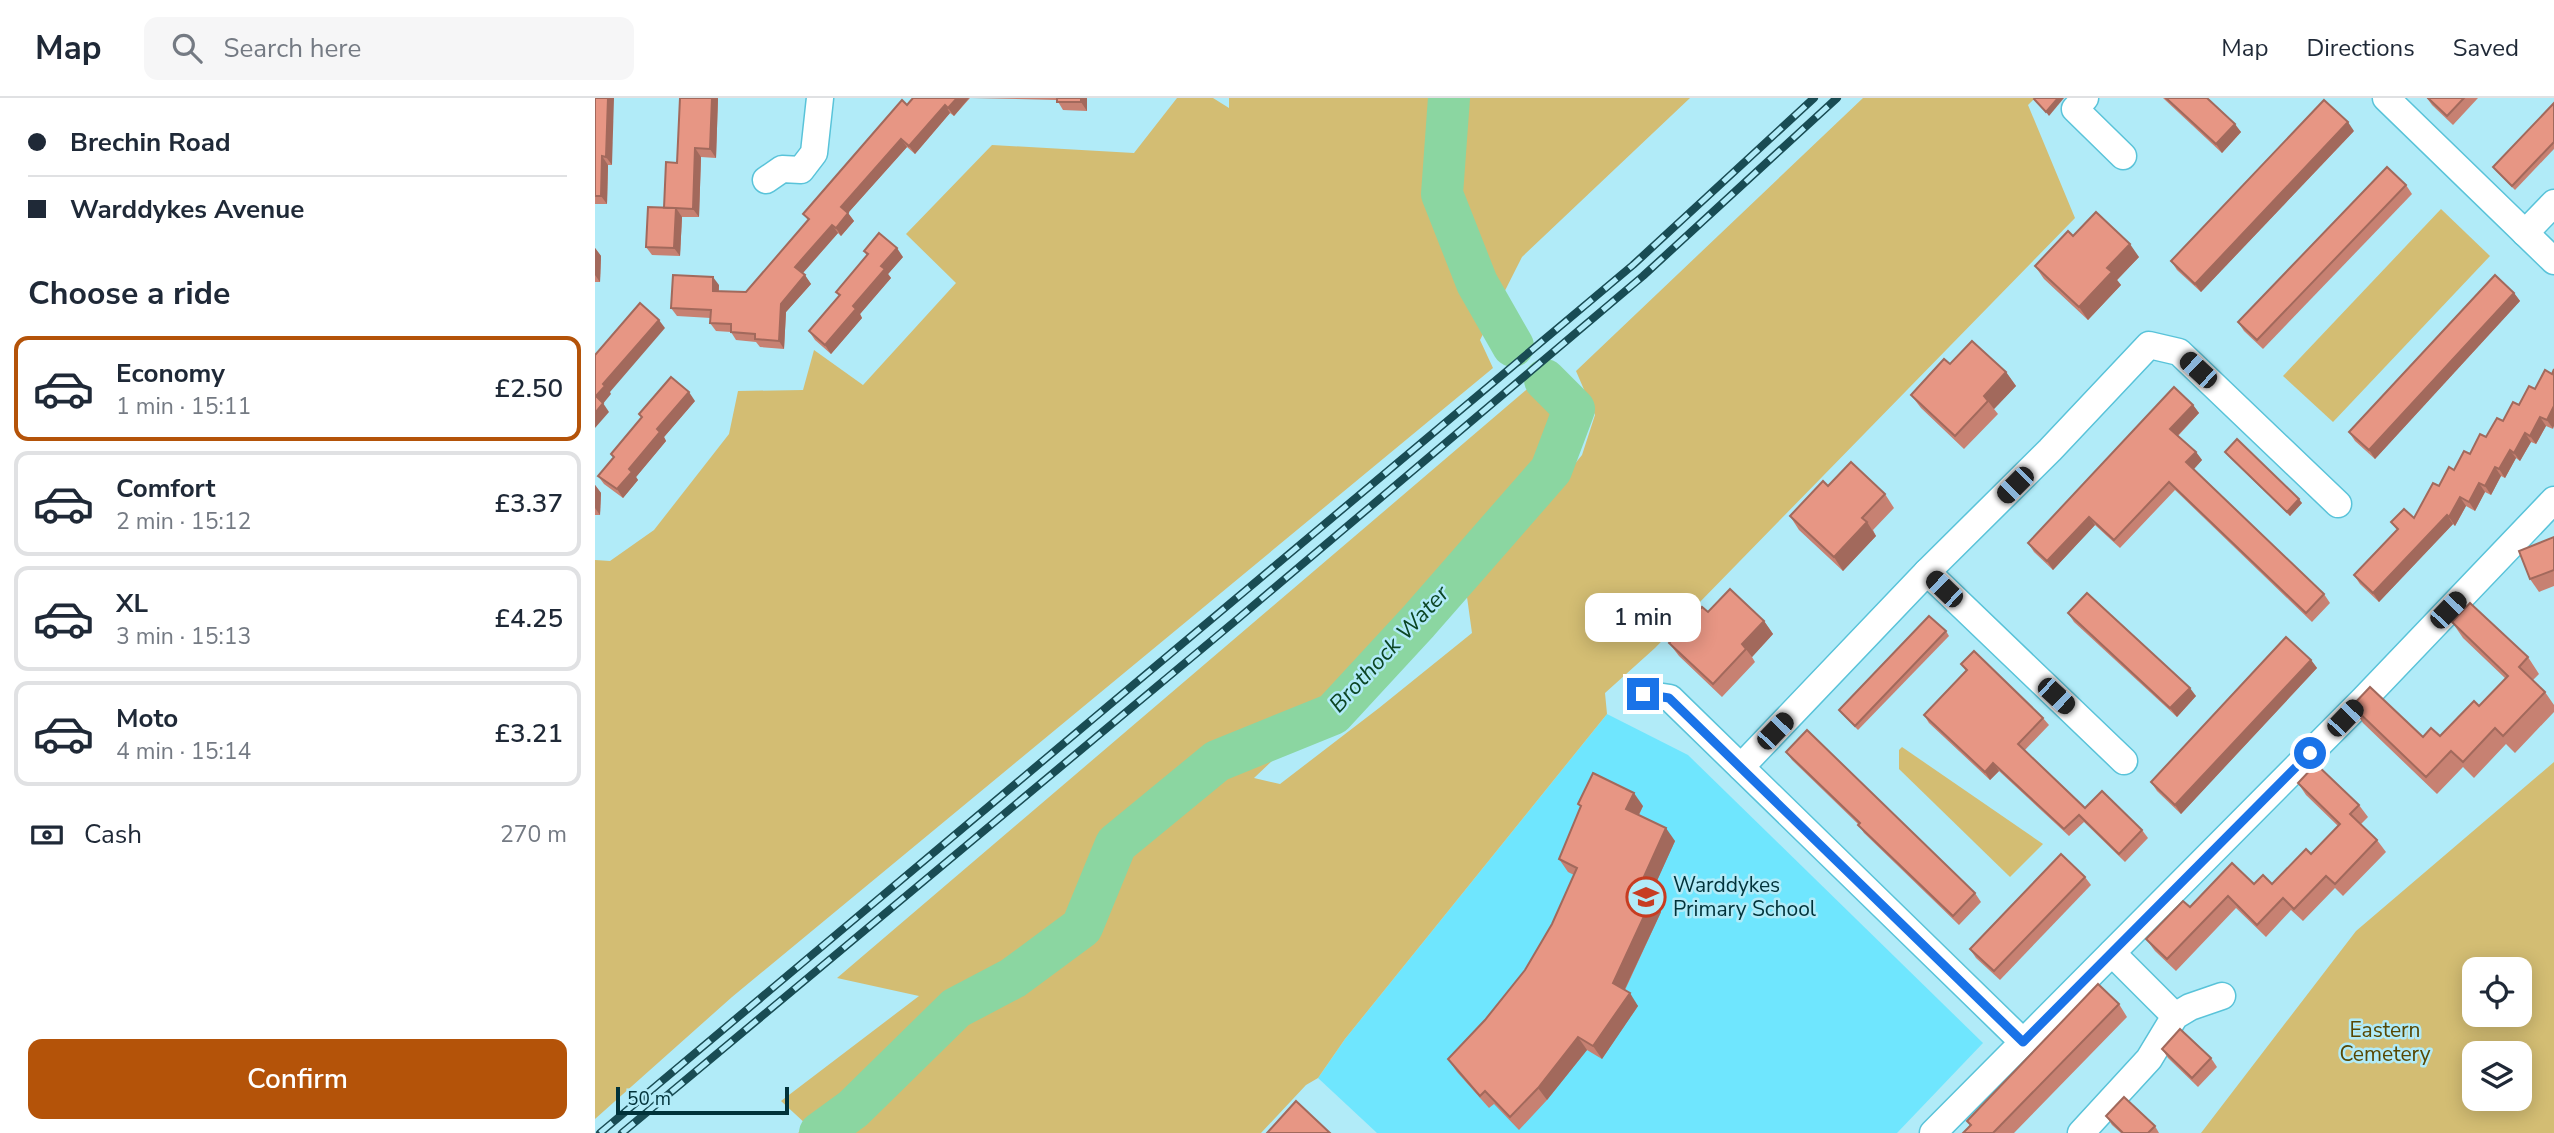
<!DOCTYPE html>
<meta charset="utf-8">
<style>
:root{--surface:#fff;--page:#f6f6f7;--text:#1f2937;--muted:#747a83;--line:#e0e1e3;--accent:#b45309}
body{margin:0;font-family:"Nunito Sans",sans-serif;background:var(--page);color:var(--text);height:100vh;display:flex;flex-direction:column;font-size:26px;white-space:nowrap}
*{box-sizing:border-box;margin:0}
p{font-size:23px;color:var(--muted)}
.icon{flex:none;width:38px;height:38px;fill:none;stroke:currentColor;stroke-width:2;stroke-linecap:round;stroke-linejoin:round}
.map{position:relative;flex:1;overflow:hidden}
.side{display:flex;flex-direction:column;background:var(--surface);width:595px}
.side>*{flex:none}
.banner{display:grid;align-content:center;height:154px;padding:0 28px;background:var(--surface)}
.controls{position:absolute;left:1867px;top:859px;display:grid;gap:14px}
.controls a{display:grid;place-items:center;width:70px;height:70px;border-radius:14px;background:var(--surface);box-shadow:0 4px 18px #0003;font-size:35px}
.scale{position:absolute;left:21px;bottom:18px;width:173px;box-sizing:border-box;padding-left:7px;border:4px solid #00323a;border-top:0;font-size:19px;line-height:24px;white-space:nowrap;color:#00323a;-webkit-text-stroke:5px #b1ebf8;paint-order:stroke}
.end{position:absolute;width:32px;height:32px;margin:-16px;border:9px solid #1a73e8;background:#fff;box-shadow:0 0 0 4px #fff}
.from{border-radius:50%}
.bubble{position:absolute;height:49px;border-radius:14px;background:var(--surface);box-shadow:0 4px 18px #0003;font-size:23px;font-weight:600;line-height:49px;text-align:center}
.car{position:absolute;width:21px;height:42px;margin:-21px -10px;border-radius:9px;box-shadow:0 0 5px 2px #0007;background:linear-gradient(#222 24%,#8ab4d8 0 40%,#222 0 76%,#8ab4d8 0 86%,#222 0)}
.banner b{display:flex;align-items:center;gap:24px;height:66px;font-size:26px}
.banner b+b{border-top:2px solid var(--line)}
.banner i{width:18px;height:18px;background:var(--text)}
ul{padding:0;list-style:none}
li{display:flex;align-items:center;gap:21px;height:105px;margin:0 14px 10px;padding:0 14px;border:4px solid var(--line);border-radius:14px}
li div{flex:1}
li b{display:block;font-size:26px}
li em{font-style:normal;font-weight:600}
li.on{border-color:var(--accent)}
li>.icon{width:63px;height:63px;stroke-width:1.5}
h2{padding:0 28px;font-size:32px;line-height:84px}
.pay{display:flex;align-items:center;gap:18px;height:77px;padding:0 28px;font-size:26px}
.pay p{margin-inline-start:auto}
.primary-button{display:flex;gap:14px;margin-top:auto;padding:14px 28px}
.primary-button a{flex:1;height:80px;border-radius:14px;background:var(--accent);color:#fff;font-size:28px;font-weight:600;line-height:80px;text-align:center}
header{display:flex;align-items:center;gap:42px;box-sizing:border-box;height:98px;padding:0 35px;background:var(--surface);border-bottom:2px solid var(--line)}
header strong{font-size:33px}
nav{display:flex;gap:38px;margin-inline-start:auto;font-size:24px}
.search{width:490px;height:63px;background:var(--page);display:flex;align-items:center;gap:18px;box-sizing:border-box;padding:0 24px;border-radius:14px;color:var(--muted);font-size:26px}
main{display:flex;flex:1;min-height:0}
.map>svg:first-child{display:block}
.built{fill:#6fe6fe}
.green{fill:#d3bd73;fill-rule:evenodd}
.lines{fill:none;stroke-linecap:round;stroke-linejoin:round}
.river{stroke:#8bd6a1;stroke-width:42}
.minor-casing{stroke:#59c3d9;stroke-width:29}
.minor{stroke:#fff;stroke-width:26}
.rail-casing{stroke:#194c54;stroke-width:8}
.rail{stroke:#b1ebf8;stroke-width:5;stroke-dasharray:16;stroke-linecap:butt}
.wall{fill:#c78172}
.shaded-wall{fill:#a2695c}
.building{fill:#e79684;stroke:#a2695c;stroke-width:2}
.route{stroke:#1a73e8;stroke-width:9}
.labels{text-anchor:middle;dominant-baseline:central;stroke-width:5;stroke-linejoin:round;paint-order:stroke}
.poi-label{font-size:21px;fill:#00323a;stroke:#b1ebf8;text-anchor:start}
.park-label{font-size:21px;fill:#574702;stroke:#b1ebf8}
.water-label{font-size:23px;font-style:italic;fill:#0c4624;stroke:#b1ebf8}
</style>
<header>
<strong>Map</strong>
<div class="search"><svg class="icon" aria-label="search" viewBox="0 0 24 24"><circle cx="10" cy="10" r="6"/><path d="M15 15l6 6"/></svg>Search here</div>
<nav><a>Map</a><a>Directions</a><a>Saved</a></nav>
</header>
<main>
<section class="side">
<div class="banner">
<b><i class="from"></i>Brechin Road</b>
<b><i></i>Warddykes Avenue</b>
</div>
<h2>Choose a ride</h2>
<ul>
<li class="on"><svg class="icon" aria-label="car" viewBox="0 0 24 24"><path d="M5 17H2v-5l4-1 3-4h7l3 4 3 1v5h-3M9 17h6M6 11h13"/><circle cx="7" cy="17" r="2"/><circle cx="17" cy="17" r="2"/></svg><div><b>Economy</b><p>1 min · 15:11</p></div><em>£2.50</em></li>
<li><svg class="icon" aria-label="car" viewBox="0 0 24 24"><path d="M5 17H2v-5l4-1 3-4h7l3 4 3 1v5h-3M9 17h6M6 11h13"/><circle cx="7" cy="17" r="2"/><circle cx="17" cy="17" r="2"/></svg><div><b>Comfort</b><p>2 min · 15:12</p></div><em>£3.37</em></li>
<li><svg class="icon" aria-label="car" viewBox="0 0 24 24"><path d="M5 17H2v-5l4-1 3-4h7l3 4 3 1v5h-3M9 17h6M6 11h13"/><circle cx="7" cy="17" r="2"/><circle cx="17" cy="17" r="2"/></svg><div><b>XL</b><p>3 min · 15:13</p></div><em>£4.25</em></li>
<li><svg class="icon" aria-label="car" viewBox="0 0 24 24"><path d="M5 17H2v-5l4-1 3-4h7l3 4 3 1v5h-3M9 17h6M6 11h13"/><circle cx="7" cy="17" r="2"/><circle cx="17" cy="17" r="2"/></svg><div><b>Moto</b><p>4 min · 15:14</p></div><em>£3.21</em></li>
</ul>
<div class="pay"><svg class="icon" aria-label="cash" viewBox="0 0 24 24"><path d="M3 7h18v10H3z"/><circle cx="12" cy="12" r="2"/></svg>Cash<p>270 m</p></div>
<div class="primary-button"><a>Confirm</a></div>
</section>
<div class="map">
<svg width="1959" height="1035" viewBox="0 0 1959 1035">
<rect width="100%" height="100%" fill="#b1ebf8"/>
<!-- built -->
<polygon class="built" points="1012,616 1093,657 1388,945 1302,1035 782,1035 723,980 750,941"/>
<!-- green -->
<g class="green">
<polygon points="582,0 618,0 634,10 634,0 1095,0 927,159 885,242 898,270 137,899 0,1021 0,462 15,463 59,432 134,336 143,293 208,292 219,252 268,287 361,185 311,136 397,47 539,55"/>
<polygon points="1268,0 1440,0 1433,7 1480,120 1060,550 1010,595 1012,616 750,941 723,980 711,987 666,1035 203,1035 212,1027 186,1003 324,898 242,880 937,287 966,316 945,369 735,608 659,680 685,686 784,610 877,535 872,499 987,357 1000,317 981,273"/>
<polygon points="1846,111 1895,158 1738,324 1688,278"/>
<polygon points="1307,649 1448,746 1415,779 1304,671 1304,652"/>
<path d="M1959,664V1035H1606L1761,833ZM1880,872H1925V917H1880ZM1880,956H1925V1001H1880Z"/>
</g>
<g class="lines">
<!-- river -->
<g class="river">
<polyline points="854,0 847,96 882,185 918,248"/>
<polyline points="225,1035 258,1011 361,910 418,880 487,829 521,746 622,663 738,616 823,524 956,372 979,311 950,282"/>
</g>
<!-- minor casing -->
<g class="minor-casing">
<g id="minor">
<polyline points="1490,0 1480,11 1528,58"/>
<polyline points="1791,0 1959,163"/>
<polyline points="171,82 187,71 206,72 219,55 225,0"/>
<polyline points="1930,135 1959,105"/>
<polyline points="1332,474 1529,663"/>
<polyline points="1048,596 1075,600 1428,944"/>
<polyline points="1146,669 1332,474 1455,352 1554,247 1584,254 1743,406"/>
<polyline points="1517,855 1580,918"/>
<polyline points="1338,1035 1768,602 1959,402"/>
<polyline points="1486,1035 1554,961 1580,918 1595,909 1627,898"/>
</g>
</g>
<!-- minor -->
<use href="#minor" class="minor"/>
<!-- rail casing -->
<g class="rail-casing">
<g id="rail">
<polyline points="5,1035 1038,167 1219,0"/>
<polyline points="27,1035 639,524 1048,178 1242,0"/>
</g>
</g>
<!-- rail -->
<use href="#rail" class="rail"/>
</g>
<!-- wall -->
<g class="wall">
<polygon points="0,0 17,67 13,67 12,106 0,106"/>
<polygon points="85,0 123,0 121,60 106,59 104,119 87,119 85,158 57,157 51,149 69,110 82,65"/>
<polygon points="318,0 492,0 492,13 468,12 462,2 375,0 359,18 355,15 320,56 312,49 253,115 259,123 246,138 243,135 208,175 216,186 191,214 189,251 165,249 161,244 141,242 136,234 121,233 115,225 116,220 82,218 76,210 124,187 124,193 151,194 213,122 208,116"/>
<polygon points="1568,0 1612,0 1646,34 1627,55"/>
<polygon points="1832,0 1883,0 1858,27 1837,7"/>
<polygon points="1959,5 1959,51 1920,92 1901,73 1898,69"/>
<polygon points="1759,33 1606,194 1582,172 1576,163"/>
<polygon points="1811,87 1817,96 1668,251 1649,233 1643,224"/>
<polygon points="1478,138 1544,159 1522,182 1526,187 1493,222 1449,181 1440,168"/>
<polygon points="0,150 6,158 5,184 0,184"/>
<polygon points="269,153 308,159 293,176 296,180 265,216 267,220 236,256 220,242 214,233 244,198 241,194 272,158"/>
<polygon points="1919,195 1925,203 1780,361 1760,343 1754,334"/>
<polygon points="1355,266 1411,274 1421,288 1399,311 1403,316 1369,351 1326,310 1316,297"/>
<polygon points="1934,288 1958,331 1951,328 1941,346 1936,344 1925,363 1921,360 1910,380 1906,378 1896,397 1890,394 1880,413 1871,408 1860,428 1858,426 1784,504 1765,486 1759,477 1802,432 1796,424 1819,420 1844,388 1924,307"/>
<polygon points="100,303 69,339 71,343 41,379 43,382 28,400 9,386 3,378 19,360 16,356 47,320 44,316"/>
<polygon points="1598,307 1604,315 1583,338 1601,354 1607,362 1599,371 1729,496 1735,505 1717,524 1580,392 1525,450 1500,427 1458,472 1439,454 1433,445"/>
<polygon points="1630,354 1707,405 1695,418 1633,358"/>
<polygon points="0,387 6,395 5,417 0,417"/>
<polygon points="1233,388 1290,396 1299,410 1278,432 1281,438 1248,473 1204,432 1195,418"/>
<polygon points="1959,439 1959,488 1944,494 1935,481"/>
<polygon points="1113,514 1169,523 1178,536 1157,559 1160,564 1127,599 1084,558 1074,545"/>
<polygon points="1473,515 1601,598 1582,619 1479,524"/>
<polygon points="1857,524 1933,559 1944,576 1938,582 1950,594 1959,607 1959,614 1920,655 1911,646 1879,680 1868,669 1842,696 1768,625 1757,608 1828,639 1845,638 1884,608 1911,581 1868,540"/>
<polygon points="1351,533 1354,538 1263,632 1247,616 1244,612"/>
<polygon points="1716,562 1722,570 1586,716 1562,693 1556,684"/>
<polygon points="1366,566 1448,620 1454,627 1429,653 1490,710 1547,732 1553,740 1530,764 1489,724 1474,738 1404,673 1395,682 1334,625 1329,617 1371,573"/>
<polygon points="1191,654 1380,795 1386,804 1364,827 1269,735 1263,726 1197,662"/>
<polygon points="1703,685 1764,707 1773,719 1766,726 1782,742 1791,754 1748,798 1740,790 1708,823 1696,812 1671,839 1641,810 1581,873 1560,853 1551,841 1595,809 1659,786 1677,786 1716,756 1743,728 1711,697"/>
<polygon points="983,706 1048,708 1044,717 1080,743 1054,800 1057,801 1066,814 1030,892 1043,908 1007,961 992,952 952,1002 924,1032 899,1006 894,1010 862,974 853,961 890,922 930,872 957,826 979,777 973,774 964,761 986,709"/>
<polygon points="1490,779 1496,787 1405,882 1381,860 1375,851"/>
<polygon points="1524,906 1532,919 1419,1035 1368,1035 1375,1027 1372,1023"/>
<polygon points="1567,951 1616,960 1622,969 1603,989 1573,960"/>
<polygon points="1511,1018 1560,1028 1564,1035 1526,1035 1517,1027"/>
</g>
<!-- shaded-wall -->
<g class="shaded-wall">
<polygon points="13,0 19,0 17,67 11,59"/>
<polygon points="117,0 123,0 121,60 115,51"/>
<polygon points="362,0 374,0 359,18 353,10"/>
<polygon points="486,0 492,0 492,13 486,4"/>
<polygon points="1463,0 1469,0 1454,18 1451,14"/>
<polygon points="350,7 355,15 320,56 314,48"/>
<polygon points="1753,24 1759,33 1606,194 1600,186"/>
<polygon points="1640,26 1646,34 1627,55 1621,46"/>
<polygon points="306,41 312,49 253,115 259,123 246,138 241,130 246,109"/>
<polygon points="100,50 106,59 104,119 98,111"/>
<polygon points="7,58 13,67 12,106 6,98"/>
<polygon points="81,110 87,119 85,158 79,150"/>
<polygon points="237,127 243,135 206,177 200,169"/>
<polygon points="1535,146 1544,159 1522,182 1526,187 1493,222 1484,209 1512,170"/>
<polygon points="0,150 6,158 5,184 0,177"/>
<polygon points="302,150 308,159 293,176 296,180 265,216 267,220 236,256 230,247 286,168"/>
<polygon points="210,177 216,186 191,214 189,251 184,243 186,206"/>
<polygon points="118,179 124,187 123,201 118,193"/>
<polygon points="1919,195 1925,203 1780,361 1774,352"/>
<polygon points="64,222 70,230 15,294 16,296 7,307 1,298 8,286"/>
<polygon points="1411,274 1421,288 1399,311 1389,298"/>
<polygon points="94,294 100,303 69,339 71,343 41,379 43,382 28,400 22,391 34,371 62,331"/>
<polygon points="8,305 14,314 0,330 0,315"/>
<polygon points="1598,307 1604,315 1581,339 1575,331"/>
<polygon points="1959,308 1959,328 1958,331 1952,322"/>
<polygon points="1945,319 1951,328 1941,346 1935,338"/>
<polygon points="1930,335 1936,344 1925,363 1919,355"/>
<polygon points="1915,352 1921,360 1910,380 1904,371"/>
<polygon points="1601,354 1607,362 1597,373 1591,364"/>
<polygon points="1900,369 1906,378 1896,397 1890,388"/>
<polygon points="1884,385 1890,394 1880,413 1874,404"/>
<polygon points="0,387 6,395 5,417 0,410"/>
<polygon points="1865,399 1871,408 1860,428 1854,419"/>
<polygon points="1704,401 1707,405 1695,418 1692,414"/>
<polygon points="1852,417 1858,426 1784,504 1778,495"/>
<polygon points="1494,419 1500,427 1458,472 1452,463"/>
<polygon points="1272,424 1281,438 1248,473 1239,459"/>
<polygon points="1169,523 1178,536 1157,559 1147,546"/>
<polygon points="1716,562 1722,570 1586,716 1580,707"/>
<polygon points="1595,590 1601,598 1582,619 1575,610"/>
<polygon points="1398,665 1404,673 1395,682 1390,674"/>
<polygon points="1039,695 1048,708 1040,724 1031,711"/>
<polygon points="1071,730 1080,743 1051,807 1042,794"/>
<polygon points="1057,801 1066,814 1027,897 1018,885"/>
<polygon points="1035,895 1043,908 1007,961 998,948"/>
<polygon points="983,939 992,952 952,1002 943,990"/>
</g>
<!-- building -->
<g class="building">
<polygon points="0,0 13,0 11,59 7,58 6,98 0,98"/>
<polygon points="85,0 117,0 115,51 100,50 98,111 81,110 79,150 51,149 53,109 80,110 69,110 71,64 82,65"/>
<polygon points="318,0 362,0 353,10 350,7 314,48 306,41 246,109 253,115 241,130 237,127 200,169 210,177 186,206 184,243 160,241 160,236 136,234 136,226 115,225 116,212 76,210 78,177 118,179 118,193 151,194 214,121 208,116 307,2 312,7"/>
<rect x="462" y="0" width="24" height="4"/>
<polygon points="1440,0 1463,0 1451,14 1439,1"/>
<polygon points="1571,0 1612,0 1640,26 1621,46"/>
<polygon points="1833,0 1869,0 1852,18"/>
<polygon points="1729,2 1753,24 1600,186 1576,163"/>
<polygon points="1959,5 1959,44 1917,88 1898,69"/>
<polygon points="1792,69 1811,87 1662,242 1643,224"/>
<polygon points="1501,114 1535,146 1512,170 1517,174 1484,209 1440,168 1473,133 1478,138"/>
<polygon points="284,135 302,150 286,168 290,171 258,208 261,211 230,247 214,233 245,197 241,194 273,156 269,153"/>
<polygon points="1900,177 1919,195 1774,352 1754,334"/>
<polygon points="45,205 64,222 8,286 10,288 1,298 8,305 0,315 0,257"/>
<polygon points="1377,243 1411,274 1389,298 1393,303 1360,338 1316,297 1349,261 1355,266"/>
<polygon points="1959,271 1959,308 1952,322 1945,319 1935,338 1930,335 1919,355 1915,352 1904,371 1900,369 1890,388 1884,385 1874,404 1865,399 1854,419 1852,417 1778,495 1759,477 1803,431 1796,424 1809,411 1819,420 1838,385 1844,388 1854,369 1859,372 1869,353 1875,356 1885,336 1891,339 1902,320 1908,323 1918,304 1924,307 1934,288 1940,291 1950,272 1957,276"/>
<polygon points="76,279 94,294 62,331 65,334 34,371 37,374 22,391 3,378 19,359 16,356 47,319 44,316"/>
<polygon points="1579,289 1598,307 1575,331 1601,354 1591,364 1729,496 1711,515 1574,384 1519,442 1494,419 1452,463 1433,445"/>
<polygon points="1642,341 1704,401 1692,414 1630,354"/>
<polygon points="1256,364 1290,396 1267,420 1272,424 1239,459 1195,418 1228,383 1233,388"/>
<polygon points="1959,439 1959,472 1935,481 1924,453"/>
<polygon points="1135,491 1169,523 1147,546 1151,551 1118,586 1074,545 1107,509 1113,514"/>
<polygon points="1492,495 1595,590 1575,610 1473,515"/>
<polygon points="1875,505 1933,559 1924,569 1950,594 1908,638 1900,630 1868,664 1856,653 1831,679 1757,608 1775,589 1828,639 1836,630 1845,638 1879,603 1884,608 1913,578 1857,524"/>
<polygon points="1334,518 1351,533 1260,628 1244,612"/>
<polygon points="1691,539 1716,562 1580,707 1556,684"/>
<polygon points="1379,553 1448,620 1423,646 1490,710 1507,693 1547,732 1524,756 1484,717 1469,731 1398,665 1390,674 1329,617 1372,572 1366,566"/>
<polygon points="1212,632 1380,795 1358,818 1263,727 1265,725 1191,654"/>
<polygon points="1721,666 1764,707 1755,716 1782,742 1740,786 1731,778 1699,811 1688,800 1662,827 1633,798 1572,861 1551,841 1588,803 1595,809 1637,765 1659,786 1668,777 1677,786 1711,751 1716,756 1745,726 1703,685"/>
<polygon points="998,675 1039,695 1031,711 1071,730 1042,794 1057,801 1018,885 1035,895 998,948 983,939 943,990 915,1019 890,993 885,998 853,961 890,922 930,872 957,826 982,770 964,761 986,708 983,706"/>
<polygon points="1466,756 1490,779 1399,873 1375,851"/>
<polygon points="1503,886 1524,906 1398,1035 1368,1035 1376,1027 1372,1023"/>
<polygon points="1585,931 1616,960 1597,980 1567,951"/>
<polygon points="1529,999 1560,1028 1553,1035 1528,1035 1511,1018"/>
<polygon points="701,1003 735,1035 672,1035"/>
</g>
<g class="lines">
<!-- route -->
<polyline class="route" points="1048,596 1074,600 1428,944 1715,655"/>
</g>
<!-- icons -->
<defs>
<g id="school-ring" transform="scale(2.0125)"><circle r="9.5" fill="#b1ebf8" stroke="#c73c21" stroke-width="1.5"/><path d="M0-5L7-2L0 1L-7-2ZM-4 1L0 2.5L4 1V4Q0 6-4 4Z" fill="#c73c21"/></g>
</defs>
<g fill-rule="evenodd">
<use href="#school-ring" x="1051" y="799"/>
</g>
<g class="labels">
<!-- poi labels -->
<g class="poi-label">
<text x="1078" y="787">Warddykes<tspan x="1078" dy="24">Primary School</tspan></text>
</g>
<!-- park labels -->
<g class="park-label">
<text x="1790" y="932">Eastern<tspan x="1790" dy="24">Cemetery</tspan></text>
</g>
<!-- water labels -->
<g class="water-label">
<text transform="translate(794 551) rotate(-47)">Brothock Water</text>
</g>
</g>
</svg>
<div class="controls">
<a><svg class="icon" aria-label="locate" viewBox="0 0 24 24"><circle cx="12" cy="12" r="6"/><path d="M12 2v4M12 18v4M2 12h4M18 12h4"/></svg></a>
<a><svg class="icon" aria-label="layers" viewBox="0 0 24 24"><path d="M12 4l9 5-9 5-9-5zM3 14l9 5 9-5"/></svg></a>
</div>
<div class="scale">50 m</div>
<i class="end from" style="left:1715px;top:655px"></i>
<i class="end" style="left:1048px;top:596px"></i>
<div class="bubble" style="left:990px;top:495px;width:116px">1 min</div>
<i class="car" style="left:1603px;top:272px;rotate:313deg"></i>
<i class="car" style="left:1420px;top:387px;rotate:225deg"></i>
<i class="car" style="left:1349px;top:491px;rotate:314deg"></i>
<i class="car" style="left:1853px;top:512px;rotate:44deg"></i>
<i class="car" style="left:1461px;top:598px;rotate:133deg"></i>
<i class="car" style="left:1750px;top:620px;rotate:44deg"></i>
<i class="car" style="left:1180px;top:633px;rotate:44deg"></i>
</div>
</main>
